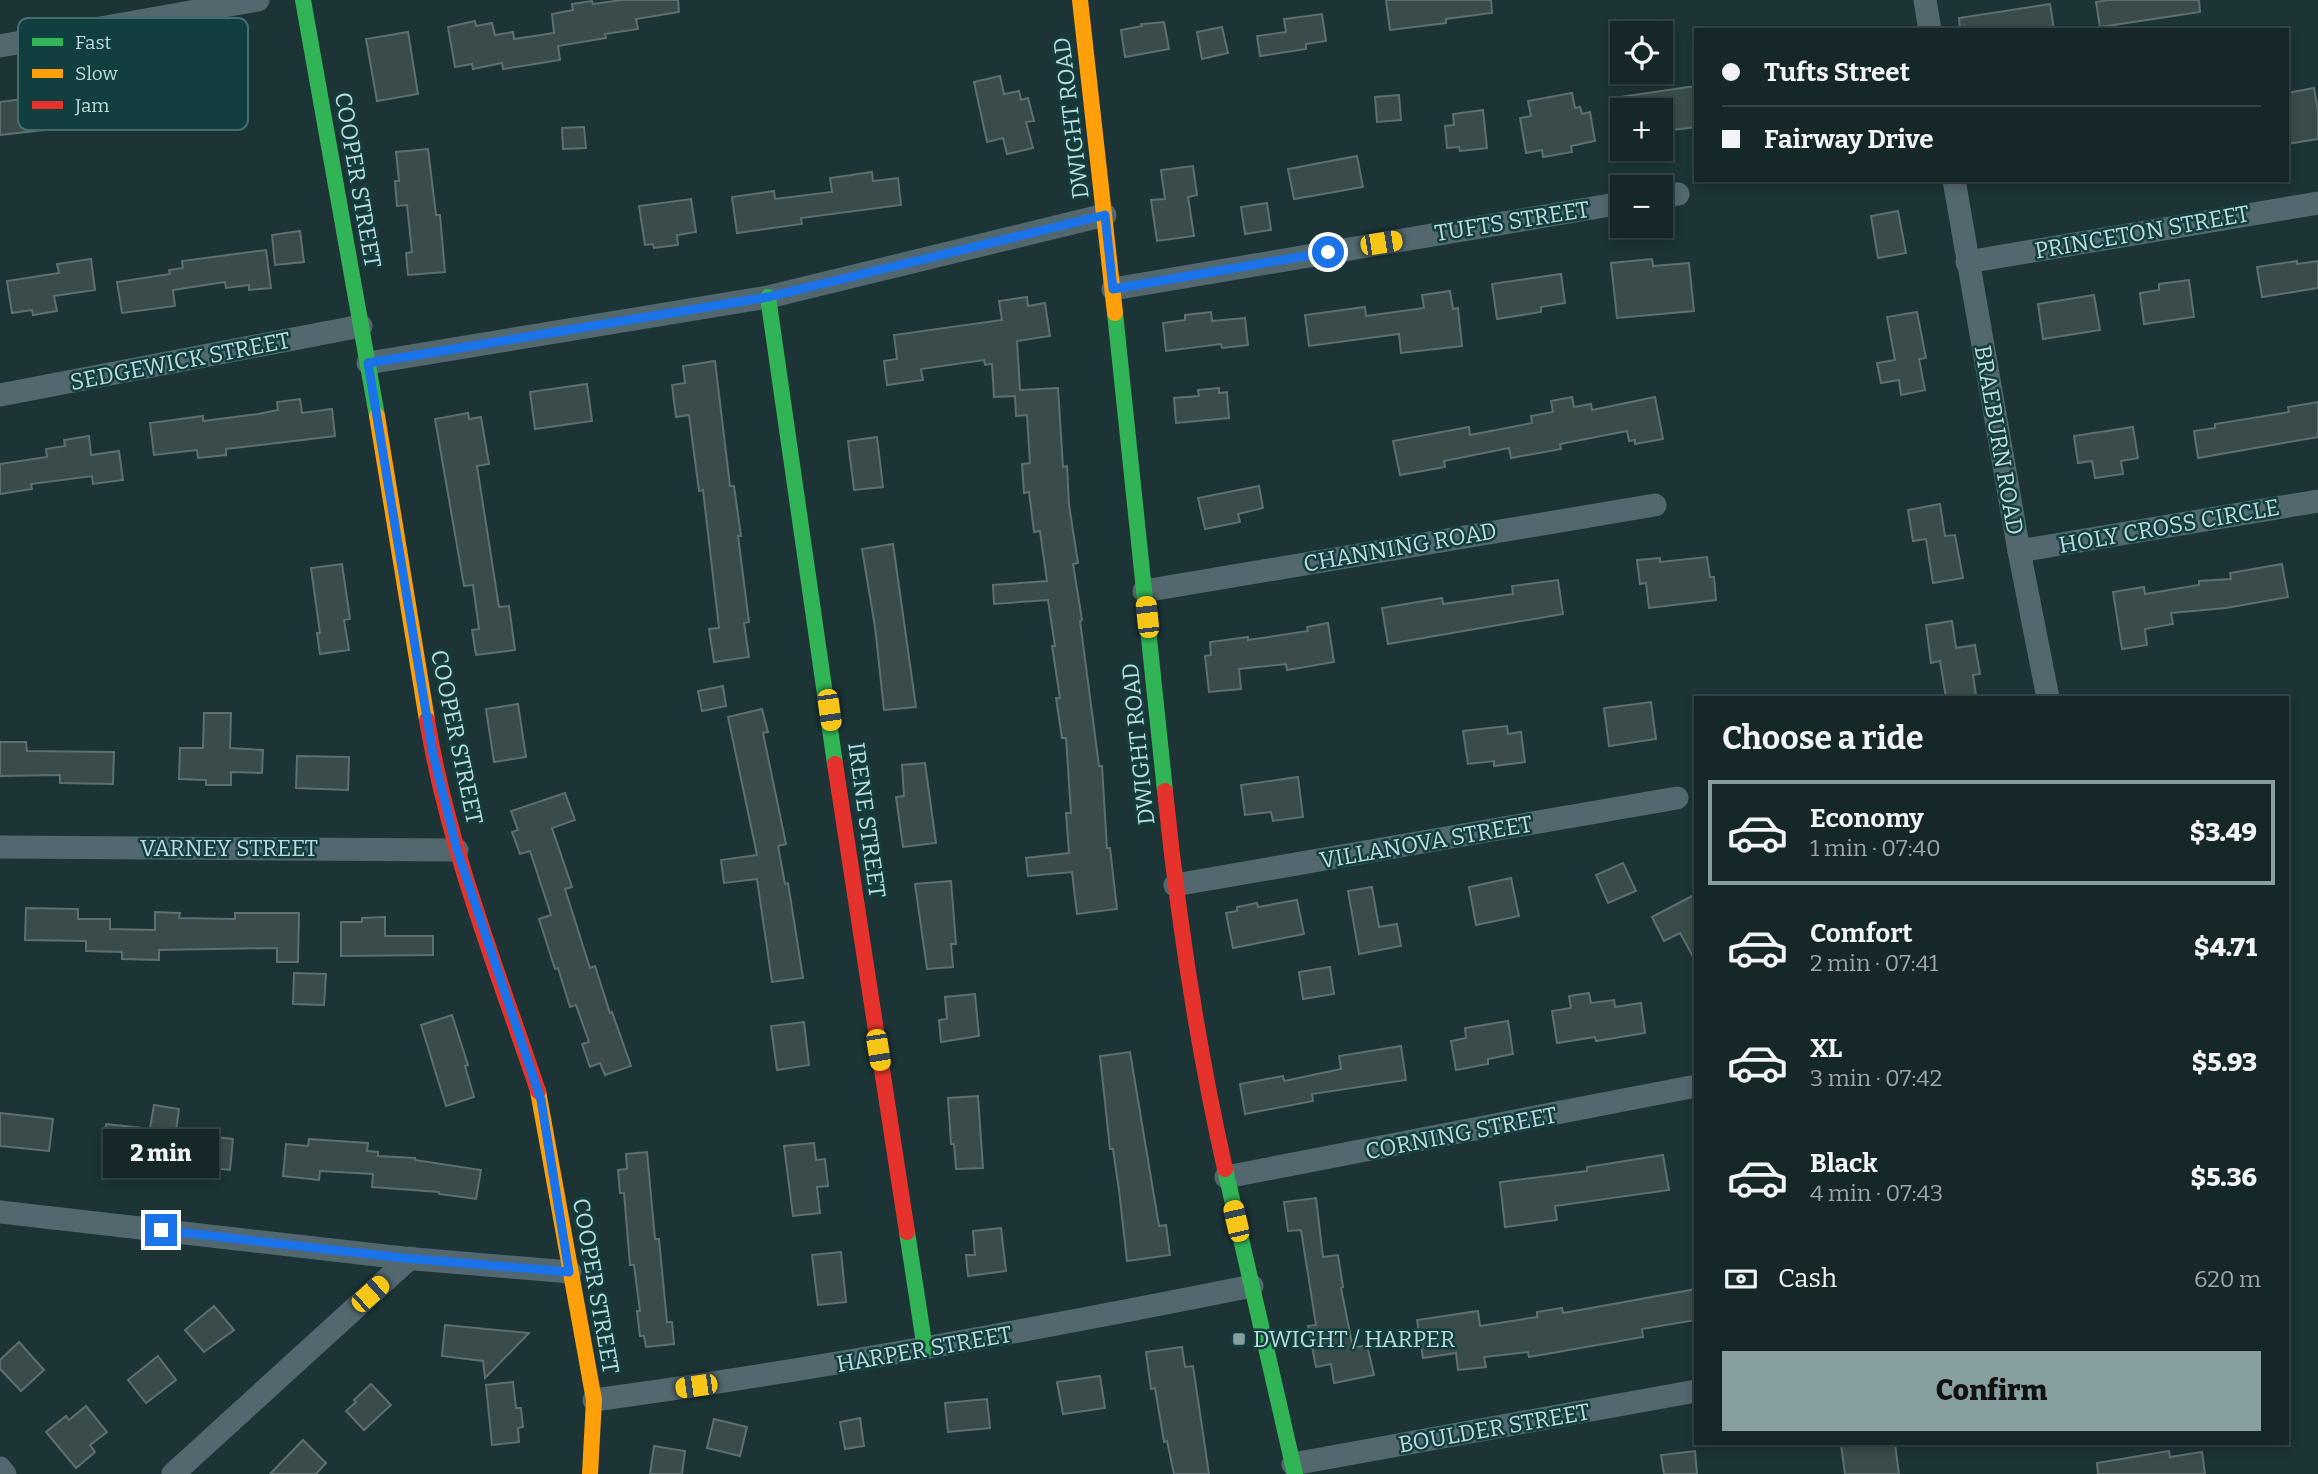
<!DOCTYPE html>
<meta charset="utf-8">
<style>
:root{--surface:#152728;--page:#1e2f30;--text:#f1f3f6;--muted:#9da5a8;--line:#344445;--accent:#889fa0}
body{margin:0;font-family:Bitter,serif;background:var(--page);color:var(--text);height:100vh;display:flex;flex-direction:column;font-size:26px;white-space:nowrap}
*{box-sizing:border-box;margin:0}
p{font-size:23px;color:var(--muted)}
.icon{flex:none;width:38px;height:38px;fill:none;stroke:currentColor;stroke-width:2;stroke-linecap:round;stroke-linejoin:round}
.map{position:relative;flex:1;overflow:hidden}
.side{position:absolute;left:1694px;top:696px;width:595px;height:749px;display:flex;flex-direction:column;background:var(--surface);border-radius:0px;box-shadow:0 4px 10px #0003,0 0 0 2px var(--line)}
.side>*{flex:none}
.banner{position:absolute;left:1694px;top:28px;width:595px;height:154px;border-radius:0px;box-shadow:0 4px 10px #0003,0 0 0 2px var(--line);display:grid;align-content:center;height:154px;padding:0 28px;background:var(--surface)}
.buttons{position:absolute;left:1610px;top:21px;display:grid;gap:14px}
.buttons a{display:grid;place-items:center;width:63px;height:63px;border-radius:0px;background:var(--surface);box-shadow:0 4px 10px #0003,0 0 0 2px var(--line);font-size:35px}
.end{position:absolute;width:32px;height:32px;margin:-16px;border:9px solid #1a73e8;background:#fff;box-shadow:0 0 0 4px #fff}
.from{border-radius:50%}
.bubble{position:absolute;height:49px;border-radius:0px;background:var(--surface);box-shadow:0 4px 10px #0003,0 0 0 2px var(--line);font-size:23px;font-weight:800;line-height:49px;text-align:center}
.car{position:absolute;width:21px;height:42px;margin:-21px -10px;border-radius:9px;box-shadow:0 0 5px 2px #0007;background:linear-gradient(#f5c518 24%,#345 0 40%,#f5c518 0 76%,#345 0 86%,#f5c518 0)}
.banner b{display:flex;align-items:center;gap:24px;height:66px;font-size:26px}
.banner b+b{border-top:2px solid var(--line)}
.banner i{width:18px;height:18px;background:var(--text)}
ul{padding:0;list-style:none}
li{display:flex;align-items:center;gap:21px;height:105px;margin:0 14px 10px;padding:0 14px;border:4px solid transparent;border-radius:0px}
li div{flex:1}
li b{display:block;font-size:26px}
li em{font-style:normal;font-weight:800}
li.active{border-color:var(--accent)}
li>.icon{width:63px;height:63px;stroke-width:1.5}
h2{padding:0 28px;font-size:32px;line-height:84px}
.pay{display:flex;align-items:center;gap:18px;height:77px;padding:0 28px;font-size:26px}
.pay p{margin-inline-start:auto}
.primary-button{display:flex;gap:14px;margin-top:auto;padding:14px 28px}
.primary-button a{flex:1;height:80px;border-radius:0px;background:var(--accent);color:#111;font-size:28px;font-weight:800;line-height:80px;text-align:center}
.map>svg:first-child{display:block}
.building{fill:#394c4a;stroke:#5d6f6e;stroke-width:2}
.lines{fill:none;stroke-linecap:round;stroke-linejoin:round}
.street{stroke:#52676e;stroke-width:23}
.fast{stroke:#30b455;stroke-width:16}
.slow{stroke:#ff9f0a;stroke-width:16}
.jam{stroke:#e5322d;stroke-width:16}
.route{stroke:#1a73e8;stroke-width:9}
.poi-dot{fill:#889fa0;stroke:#113f40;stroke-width:2.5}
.labels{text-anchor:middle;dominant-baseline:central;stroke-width:5;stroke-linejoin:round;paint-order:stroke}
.street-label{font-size:23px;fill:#c2d9d9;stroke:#113f40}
.poi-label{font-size:23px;fill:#c2d9d9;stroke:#113f40;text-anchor:start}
.key{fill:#113f40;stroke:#466d6e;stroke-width:2}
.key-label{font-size:19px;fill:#c2d9d9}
</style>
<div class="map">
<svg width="2318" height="1474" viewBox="0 0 2318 1474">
<rect width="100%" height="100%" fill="#1c3436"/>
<!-- building -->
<g class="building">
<polygon points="622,0 678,0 679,12 636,19 638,29 605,34 606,38 558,46 560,60 503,69 502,63 473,69 472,64 455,67 448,27 475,21 476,26 492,23 495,35 513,32 514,39 554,33 552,14 573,10 572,4 592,1 593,4"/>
<polygon points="1386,0 1491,0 1492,13 1446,19 1446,23 1390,30"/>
<polygon points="2108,0 2199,0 2200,12 2100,27 2096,2"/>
<polygon points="2050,4 2054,30 1960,30 1959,18"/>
<polygon points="1322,14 1326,41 1306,44 1306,49 1260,56 1257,36 1286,32 1284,19"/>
<polygon points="1164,22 1169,49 1125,57 1121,30 1142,26 1141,24"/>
<polygon points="1222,27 1228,53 1202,59 1197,32"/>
<polygon points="408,32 418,94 377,101 366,39"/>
<polygon points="1000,76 1004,94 1019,91 1021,100 1028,98 1034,121 1026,122 1033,148 1007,154 1003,138 987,142 974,82"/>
<polygon points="1696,86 1696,127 1664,131 1663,124 1661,124 1661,110 1614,110 1613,98"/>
<polygon points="2314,88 2318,110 2318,139 2287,144 2287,93"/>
<polygon points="1572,93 1575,108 1580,107 1582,114 1590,112 1595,141 1571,146 1572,152 1543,157 1542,150 1526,153 1520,118 1531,116 1528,101"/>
<polygon points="1399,95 1401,120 1377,122 1375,97"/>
<polygon points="39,97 43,130 0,135 0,102"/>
<polygon points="1483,110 1487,148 1460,151 1459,147 1447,148 1445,126 1454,125 1453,114"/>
<polygon points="584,127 586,148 563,149 562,128"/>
<polygon points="428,149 436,215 440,215 445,272 408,275 406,253 412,252 407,205 397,206 395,181 399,181 396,152"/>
<polygon points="1357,156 1363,187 1294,199 1288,169"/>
<polygon points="1193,166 1197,195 1188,197 1194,236 1157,241 1151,200 1165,199 1161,170"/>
<polygon points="872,172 873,181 898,178 901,205 801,218 802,224 737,233 732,197 774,191 775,199 832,192 830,178"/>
<polygon points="691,199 696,232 677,235 678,245 654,248 653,244 645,245 639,206"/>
<polygon points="1267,203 1271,230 1245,234 1241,207"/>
<polygon points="1898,211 1906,253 1878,258 1871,216"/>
<polygon points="300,231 304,262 275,265 272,235"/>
<polygon points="266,250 271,288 249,290 249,285 226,288 225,282 173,290 175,306 122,313 117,282 170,274 169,270 183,268 182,261"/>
<polygon points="91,259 95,290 54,296 57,311 33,315 32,310 12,313 7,281 59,273 57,264"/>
<polygon points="1652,259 1653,266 1689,263 1694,311 1617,318 1611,263"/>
<polygon points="2297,261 2297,264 2318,261 2318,288 2262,297 2257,267"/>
<polygon points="1561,274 1565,303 1541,307 1541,312 1497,319 1492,284"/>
<polygon points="2189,280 2194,317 2144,324 2140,293 2159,290 2159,284"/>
<polygon points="1450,291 1453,309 1458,308 1462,346 1401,353 1399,334 1309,346 1305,315 1365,307 1366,316 1424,308 1422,295"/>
<polygon points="2094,295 2100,330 2043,339 2038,304"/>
<polygon points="1027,297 1028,306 1045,303 1050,336 1017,341 1020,390 1058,388 1063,467 1067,466 1069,505 1078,563 1073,564 1082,620 1080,621 1099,766 1102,766 1107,848 1110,848 1117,909 1077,914 1072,872 1028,876 1026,858 1069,853 1066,813 1071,813 1066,738 1062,738 1056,698 1060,698 1052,646 1055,646 1048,600 994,604 993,585 1047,581 1040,531 1034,532 1029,492 1024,493 1022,464 1030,463 1027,415 1016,416 1015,396 994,397 992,364 985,365 984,360 921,369 923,380 887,385 884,361 897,359 894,335 1002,320 999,301"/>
<polygon points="1211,312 1212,321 1245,318 1248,345 1222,348 1221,344 1166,351 1163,323 1185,320 1185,315"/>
<polygon points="1917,312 1926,358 1919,359 1925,390 1901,395 1899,380 1881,383 1877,363 1895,360 1887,317"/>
<polygon points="715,361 730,486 734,486 741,536 738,536 749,622 744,623 749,657 714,662 709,629 719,628 703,490 699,491 689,415 676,417 672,385 685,383 683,366"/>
<polygon points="587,384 592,421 535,429 530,392"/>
<polygon points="1219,388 1219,393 1227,392 1229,418 1176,423 1174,398 1199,396 1198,390"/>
<polygon points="1572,397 1574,407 1591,404 1592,410 1655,397 1663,439 1635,444 1635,440 1629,441 1627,431 1560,444 1561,449 1511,458 1509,448 1444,461 1445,467 1400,475 1393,441 1469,427 1470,435 1532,423 1531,416 1553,412 1551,401"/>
<polygon points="300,399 302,413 332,409 335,436 226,449 226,455 198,458 197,450 154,455 150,423 203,416 203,421 258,414 278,410 277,402"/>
<polygon points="2318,402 2318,437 2198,458 2194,431 2215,428 2215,424 2289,412 2288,407"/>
<polygon points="468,413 469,419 481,417 489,464 477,466 499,607 509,606 515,650 476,655 472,630 479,629 473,585 464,586 435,419"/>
<polygon points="2133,427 2138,458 2121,461 2123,474 2095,478 2092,461 2078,463 2074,436"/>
<polygon points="89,436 91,455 119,451 123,480 93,484 92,476 31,484 32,489 0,494 0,464 47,457 46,449 65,446 64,440"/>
<polygon points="877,437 883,487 854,490 848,441"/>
<polygon points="1259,486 1263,508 1238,514 1240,522 1205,529 1198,498"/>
<polygon points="1940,504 1945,536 1955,535 1963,578 1933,583 1926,539 1913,541 1908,510"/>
<polygon points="893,544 916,707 884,710 875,627 862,549"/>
<polygon points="1707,557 1710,577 1714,577 1716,600 1649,608 1646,583 1640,584 1637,560 1660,558 1660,562"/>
<polygon points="342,564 350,619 344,620 349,650 320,654 317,633 320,633 311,568"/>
<polygon points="2282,564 2288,597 2226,608 2171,613 2173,624 2145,629 2147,645 2122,649 2113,592 2144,587 2145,594 2199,585 2199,581 2231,579 2230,573"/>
<polygon points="1558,580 1563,614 1388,644 1382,608 1442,598 1443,604 1513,594 1512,586"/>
<polygon points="1952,621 1956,648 1975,645 1980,674 1973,675 1976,695 1946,698 1940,661 1931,663 1926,625"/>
<polygon points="1328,623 1334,662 1287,670 1286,664 1239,669 1241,689 1209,692 1205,656 1211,655 1210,642 1248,637 1248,640 1308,631 1307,627"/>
<polygon points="723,686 726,706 702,711 698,691"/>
<polygon points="1651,702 1656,739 1609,746 1604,708"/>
<polygon points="518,704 526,757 494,762 486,709"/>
<polygon points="762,709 768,732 763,733 786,844 778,846 785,884 788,883 803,978 772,982 757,879 724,883 721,860 757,855 728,717"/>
<polygon points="204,713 231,713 230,748 263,750 262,773 231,772 231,785 206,785 206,780 179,779 180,748 203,748"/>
<polygon points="1507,726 1508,734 1521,732 1525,762 1494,766 1494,761 1468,764 1463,731"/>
<polygon points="0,742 26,742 27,751 114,752 113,784 60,783 60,775 0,776"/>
<polygon points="297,756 349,757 348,790 296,788"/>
<polygon points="925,763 936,843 903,847 896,797 904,796 902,765"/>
<polygon points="1298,777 1303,817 1273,821 1271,812 1245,815 1241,785"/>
<polygon points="565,793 575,820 552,828 572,887 565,889 590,968 595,966 610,1013 612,1012 631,1066 605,1075 600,1063 590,1067 582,1044 589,1042 576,1005 570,1007 558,968 555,969 539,919 551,915 530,851 520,854 512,832 518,830 511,811"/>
<polygon points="1623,863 1636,891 1608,903 1596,875"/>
<polygon points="1511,878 1519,916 1476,925 1469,887"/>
<polygon points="951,881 956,944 951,944 953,967 927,969 915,884"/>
<polygon points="1372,887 1379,927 1397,924 1401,946 1359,954 1348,891"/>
<polygon points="1696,894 1696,962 1680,933 1664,941 1652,917"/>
<polygon points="1297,900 1304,934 1233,948 1226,913 1237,911 1237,907 1257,903 1258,907"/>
<polygon points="26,908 78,909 78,919 110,919 110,929 155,930 155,912 180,913 179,918 235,919 235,913 299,913 298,962 277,962 277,948 159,950 159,960 122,959 122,952 86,951 86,941 25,940"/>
<polygon points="385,917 385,936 433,936 433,955 341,956 341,922 362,922 362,918"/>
<polygon points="1330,967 1334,994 1303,999 1299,972"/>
<polygon points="294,973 326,974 324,1005 293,1004"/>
<polygon points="1589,993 1591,1003 1614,1000 1615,1007 1641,1003 1645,1033 1596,1041 1595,1037 1557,1043 1552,1011 1571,1008 1569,996"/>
<polygon points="975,994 979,1036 941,1042 939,1020 947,1019 945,997"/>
<polygon points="452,1015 468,1065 465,1066 474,1097 446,1106 421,1025"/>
<polygon points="1508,1021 1513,1054 1488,1059 1488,1064 1456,1070 1451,1041 1466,1038 1465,1028"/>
<polygon points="804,1022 809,1065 777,1070 771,1026"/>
<polygon points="1401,1046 1406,1080 1312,1094 1313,1101 1245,1114 1240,1084 1283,1076 1284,1081 1341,1069 1339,1056"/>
<polygon points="1130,1052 1159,1226 1166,1225 1170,1255 1127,1261 1119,1190 1113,1149 1110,1149 1100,1056"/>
<polygon points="978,1096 983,1168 956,1169 954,1144 951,1144 948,1098"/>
<polygon points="154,1105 179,1109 176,1131 150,1128"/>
<polygon points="0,1113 53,1119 49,1151 0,1146"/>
<polygon points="106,1124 142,1128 138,1160 102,1155"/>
<polygon points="196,1135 233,1139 230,1170 193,1166"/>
<polygon points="309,1139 368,1143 367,1151 378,1152 378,1156 415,1158 415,1160 481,1170 476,1199 439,1194 439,1192 372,1187 373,1174 320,1171 319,1180 283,1176 286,1144 308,1146"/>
<polygon points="814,1143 816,1160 825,1159 828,1186 817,1187 820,1213 793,1216 784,1146"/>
<polygon points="647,1152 655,1239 659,1239 667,1322 672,1322 674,1344 646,1347 644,1336 640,1336 637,1311 640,1311 634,1265 630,1265 624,1193 620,1193 618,1170 627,1169 626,1154"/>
<polygon points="1663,1155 1669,1190 1555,1206 1557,1220 1505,1227 1500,1182 1587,1171 1587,1167"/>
<polygon points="1316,1198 1323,1257 1338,1255 1343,1287 1341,1288 1353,1348 1367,1345 1374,1375 1334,1383 1331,1364 1316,1367 1308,1326 1316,1325 1301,1230 1288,1231 1284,1202"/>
<polygon points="1001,1228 1006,1271 968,1276 966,1255 975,1255 973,1231"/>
<polygon points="841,1252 846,1302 818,1305 812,1255"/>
<polygon points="1696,1289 1696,1320 1642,1329 1643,1337 1529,1357 1528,1352 1484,1357 1486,1367 1458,1370 1456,1353 1423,1358 1417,1320 1478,1311 1480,1326 1537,1317 1537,1312 1562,1308 1563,1313"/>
<polygon points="214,1306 234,1330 204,1352 185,1330"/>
<polygon points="445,1325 529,1333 485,1378 483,1361 442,1356"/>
<polygon points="19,1342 44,1370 21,1391 0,1369 0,1360"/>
<polygon points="1182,1347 1185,1367 1193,1366 1209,1474 1174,1474 1167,1441 1164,1442 1155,1388 1151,1389 1146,1352"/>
<polygon points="158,1356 176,1380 146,1403 128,1380"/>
<polygon points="1100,1376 1105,1408 1063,1414 1057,1382"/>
<polygon points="513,1382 516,1408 521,1408 523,1427 518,1428 519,1442 492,1445 486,1385"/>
<polygon points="371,1384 391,1405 364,1430 346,1411 356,1402 354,1400"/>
<polygon points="987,1399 990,1428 948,1432 945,1403"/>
<polygon points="86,1406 107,1432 90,1445 95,1452 76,1468 46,1432 66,1416 69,1420"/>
<polygon points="860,1418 864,1446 845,1449 840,1422"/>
<polygon points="714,1419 747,1427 740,1456 707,1448"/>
<polygon points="303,1440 326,1463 316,1474 270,1474"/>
<polygon points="1841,1444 1895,1444 1899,1474 1845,1474"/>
<polygon points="654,1446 685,1451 682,1474 650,1474"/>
<polygon points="1695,1451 1697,1474 1664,1474 1661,1455"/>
<polygon points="2169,1451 2170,1457 2202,1452 2205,1474 2098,1474 2097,1463"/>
</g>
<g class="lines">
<!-- street -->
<g class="street">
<polyline points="1925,0 1930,30"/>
<polyline points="0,46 258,0"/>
<polyline points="1954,180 2019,551 2048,698"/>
<polyline points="1661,196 1678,194"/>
<polyline points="1967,262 2318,203"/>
<polyline points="1113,289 1622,203"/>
<polyline points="368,363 768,297 1105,215"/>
<polyline points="0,395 361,326"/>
<polyline points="2019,551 2318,501"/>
<polyline points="1144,591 1655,505"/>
<polyline points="0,847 457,850"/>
<polyline points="1175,885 1677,798"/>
<polyline points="1226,1177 1696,1086"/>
<polyline points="0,1212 403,1258 570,1272"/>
<path d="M594,1400C815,1370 1033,1330 1252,1286"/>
<polyline points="1293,1464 1696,1391"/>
<polyline points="0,1468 5,1474"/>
<polyline points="173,1474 410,1258"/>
</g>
<!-- fast -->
<g class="fast">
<polyline points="303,0 377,416"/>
<polyline points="768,297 835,764"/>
<polyline points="1115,313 1165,791"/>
<polyline points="1225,1169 1295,1474"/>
<polyline points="907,1232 925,1349"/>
</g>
<!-- slow -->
<g class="slow">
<polyline points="1080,0 1115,313"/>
<polyline points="377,416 427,720"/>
<polyline points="538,1091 594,1400 590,1474"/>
</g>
<!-- jam -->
<g class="jam">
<path d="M427,720C448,847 497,969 538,1091"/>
<polyline points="835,764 907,1232"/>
<path d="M1165,791C1178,918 1197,1044 1225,1169"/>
</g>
</g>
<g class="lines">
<!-- route -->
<polyline class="route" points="161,1230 403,1258 569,1272 541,1100 457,850 433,754 368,363 768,297 1105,215 1113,289 1328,252"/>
</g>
<!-- markers -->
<rect class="poi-dot" x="1232" y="1332" width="14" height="14" rx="3.5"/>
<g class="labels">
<!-- street labels -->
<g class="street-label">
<text transform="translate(1071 118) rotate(-97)">DWIGHT ROAD</text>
<text transform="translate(358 180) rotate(80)">COOPER STREET</text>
<text transform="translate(1512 221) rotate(-9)">TUFTS STREET</text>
<text transform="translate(2142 232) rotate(-10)">PRINCETON STREET</text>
<text transform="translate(180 361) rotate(-11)">SEDGEWICK STREET</text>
<text transform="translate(1999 440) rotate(80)">BRAEBURN ROAD</text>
<text transform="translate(2169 526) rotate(-10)">HOLY CROSS CIRCLE</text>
<text transform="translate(1400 547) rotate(-10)">CHANNING ROAD</text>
<text transform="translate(457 737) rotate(78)">COOPER STREET</text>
<text transform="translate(1138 744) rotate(-96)">DWIGHT ROAD</text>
<text transform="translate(867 820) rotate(82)">IRENE STREET</text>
<text transform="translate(1426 842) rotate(-10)">VILLANOVA STREET</text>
<text x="229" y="848">VARNEY STREET</text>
<text transform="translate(1461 1133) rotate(-11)">CORNING STREET</text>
<text transform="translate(596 1286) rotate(80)">COOPER STREET</text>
<text transform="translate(924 1349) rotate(-10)">HARPER STREET</text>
<text transform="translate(1494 1428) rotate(-10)">BOULDER STREET</text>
</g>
<!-- poi labels -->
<g class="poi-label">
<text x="1253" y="1339">DWIGHT / HARPER</text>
</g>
</g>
<!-- legend -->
<rect x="18" y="18" width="230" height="112" rx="10" class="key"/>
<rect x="32" y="38" width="31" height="8" fill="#30b455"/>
<rect x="32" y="69" width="31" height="9" fill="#ff9f0a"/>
<rect x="32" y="101" width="31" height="8" fill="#e5322d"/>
<g class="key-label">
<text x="75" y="49">Fast</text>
<text x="75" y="80">Slow</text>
<text x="75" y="112">Jam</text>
</g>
</svg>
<div class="buttons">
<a><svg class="icon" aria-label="locate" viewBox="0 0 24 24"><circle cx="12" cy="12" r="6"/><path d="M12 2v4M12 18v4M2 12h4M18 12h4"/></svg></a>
<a>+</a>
<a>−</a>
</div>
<i class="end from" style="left:1328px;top:252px"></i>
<i class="end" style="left:161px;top:1230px"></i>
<div class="bubble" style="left:103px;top:1129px;width:116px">2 min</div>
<i class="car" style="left:1381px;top:243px;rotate:81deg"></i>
<i class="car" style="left:1147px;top:617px;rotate:354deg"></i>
<i class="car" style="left:829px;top:710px;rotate:172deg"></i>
<i class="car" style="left:878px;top:1050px;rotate:171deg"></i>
<i class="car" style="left:1236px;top:1221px;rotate:347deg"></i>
<i class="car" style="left:370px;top:1294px;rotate:48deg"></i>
<i class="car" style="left:696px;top:1386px;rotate:262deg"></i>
<div class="banner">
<b><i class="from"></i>Tufts Street</b>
<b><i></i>Fairway Drive</b>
</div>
<section class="side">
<h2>Choose a ride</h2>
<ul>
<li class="active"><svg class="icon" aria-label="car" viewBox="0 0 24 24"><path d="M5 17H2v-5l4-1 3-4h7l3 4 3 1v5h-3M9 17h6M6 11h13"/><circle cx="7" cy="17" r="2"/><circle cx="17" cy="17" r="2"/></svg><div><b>Economy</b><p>1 min · 07:40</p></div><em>$3.49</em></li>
<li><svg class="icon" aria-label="car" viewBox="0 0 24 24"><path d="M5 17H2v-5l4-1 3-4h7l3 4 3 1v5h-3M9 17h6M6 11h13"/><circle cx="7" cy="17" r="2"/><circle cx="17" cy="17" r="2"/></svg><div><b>Comfort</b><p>2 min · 07:41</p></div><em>$4.71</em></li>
<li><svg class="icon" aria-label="car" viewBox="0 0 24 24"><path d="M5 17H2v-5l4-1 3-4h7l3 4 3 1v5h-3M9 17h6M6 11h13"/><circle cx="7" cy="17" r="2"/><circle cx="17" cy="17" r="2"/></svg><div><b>XL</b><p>3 min · 07:42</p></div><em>$5.93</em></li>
<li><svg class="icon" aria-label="car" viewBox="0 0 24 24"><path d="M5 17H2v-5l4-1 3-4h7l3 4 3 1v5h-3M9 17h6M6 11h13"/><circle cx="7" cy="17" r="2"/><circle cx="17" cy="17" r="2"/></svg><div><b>Black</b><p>4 min · 07:43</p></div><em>$5.36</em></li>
</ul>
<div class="pay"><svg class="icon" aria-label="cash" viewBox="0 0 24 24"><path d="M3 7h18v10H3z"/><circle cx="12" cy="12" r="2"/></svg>Cash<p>620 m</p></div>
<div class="primary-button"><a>Confirm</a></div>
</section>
</div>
